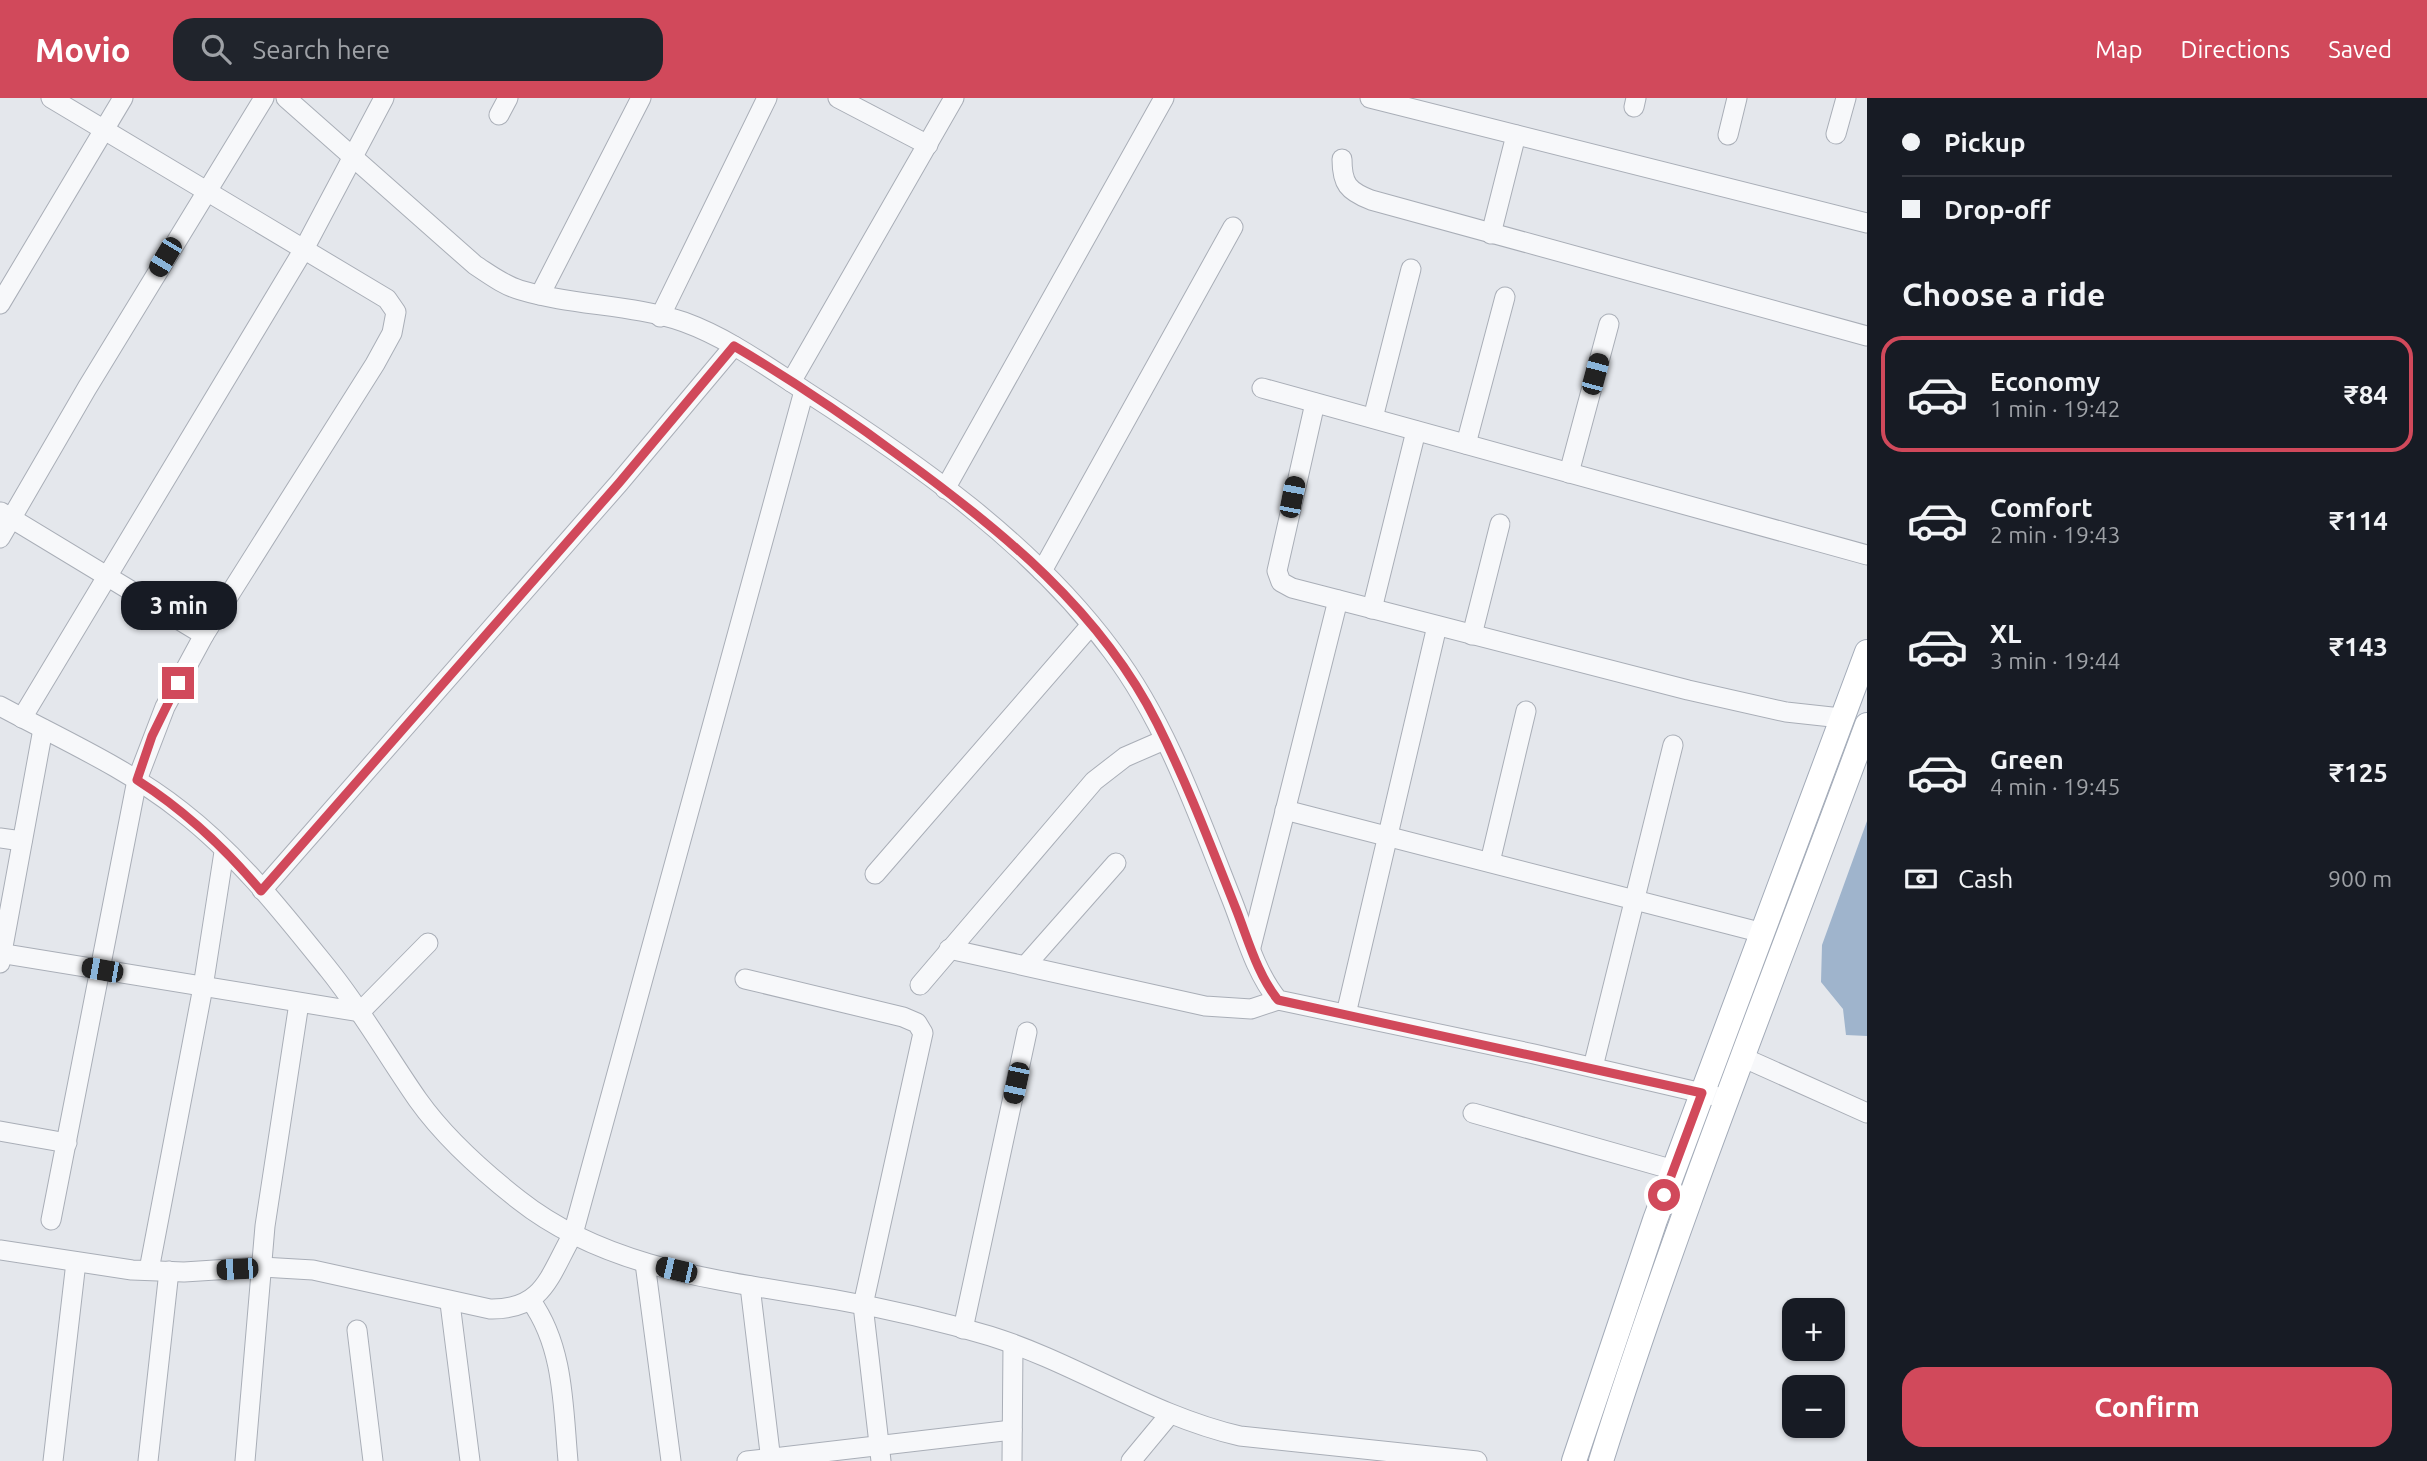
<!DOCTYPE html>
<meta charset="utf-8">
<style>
:root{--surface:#171b24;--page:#20242c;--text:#f1f3f6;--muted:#9ea1a6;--line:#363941;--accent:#d1495b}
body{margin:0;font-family:Ubuntu,sans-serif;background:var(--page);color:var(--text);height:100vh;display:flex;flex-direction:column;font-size:26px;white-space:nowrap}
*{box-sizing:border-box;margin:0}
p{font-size:23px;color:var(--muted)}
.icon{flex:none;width:38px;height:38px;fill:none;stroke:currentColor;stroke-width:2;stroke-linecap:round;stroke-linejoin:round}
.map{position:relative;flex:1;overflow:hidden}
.side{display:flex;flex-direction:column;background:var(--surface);width:560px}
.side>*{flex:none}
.hud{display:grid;align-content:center;height:154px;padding:0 35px;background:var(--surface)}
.controls{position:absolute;left:1782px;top:1200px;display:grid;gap:14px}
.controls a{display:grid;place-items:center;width:63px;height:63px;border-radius:14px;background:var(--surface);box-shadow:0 2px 5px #0004;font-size:35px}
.end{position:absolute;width:32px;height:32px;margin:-16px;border:9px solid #d1495b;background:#fff;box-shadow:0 0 0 4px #fff}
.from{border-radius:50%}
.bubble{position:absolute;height:49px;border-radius:21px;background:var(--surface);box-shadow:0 2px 5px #0004;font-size:23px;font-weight:600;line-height:49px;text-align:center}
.car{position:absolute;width:21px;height:42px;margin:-21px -10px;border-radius:9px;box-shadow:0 0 5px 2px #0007;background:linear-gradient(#222 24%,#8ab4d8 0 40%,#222 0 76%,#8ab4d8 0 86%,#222 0)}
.hud b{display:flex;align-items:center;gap:24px;height:66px;font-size:26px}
.hud b+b{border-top:2px solid var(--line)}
.hud i{width:18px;height:18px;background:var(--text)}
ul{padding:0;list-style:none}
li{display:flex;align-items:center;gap:21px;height:116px;margin:0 14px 10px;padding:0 21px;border:4px solid transparent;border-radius:21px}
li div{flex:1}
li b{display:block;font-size:26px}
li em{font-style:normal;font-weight:600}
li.on{border-color:var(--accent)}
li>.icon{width:63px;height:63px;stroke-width:1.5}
h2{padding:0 35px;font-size:32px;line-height:84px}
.pay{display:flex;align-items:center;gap:18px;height:77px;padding:0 35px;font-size:26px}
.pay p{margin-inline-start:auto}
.button{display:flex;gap:14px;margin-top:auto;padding:14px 35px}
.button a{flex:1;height:80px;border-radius:21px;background:var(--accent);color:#fff;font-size:28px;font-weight:600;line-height:80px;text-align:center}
header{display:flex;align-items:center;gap:42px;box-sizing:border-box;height:98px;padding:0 35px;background:var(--accent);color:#fff}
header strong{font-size:33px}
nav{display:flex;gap:38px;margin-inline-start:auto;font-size:24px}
.search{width:490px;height:63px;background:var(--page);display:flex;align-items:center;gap:18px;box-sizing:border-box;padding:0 24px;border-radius:21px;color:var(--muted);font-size:26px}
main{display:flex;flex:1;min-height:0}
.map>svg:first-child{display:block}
.water{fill:#9fb4cc}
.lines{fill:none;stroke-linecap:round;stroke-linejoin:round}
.minor-casing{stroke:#a9aeb7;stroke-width:21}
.major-casing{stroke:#a3abb8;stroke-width:26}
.minor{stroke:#f7f8fa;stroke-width:19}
.major{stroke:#fff;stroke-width:24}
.route{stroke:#d1495b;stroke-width:9}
</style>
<header>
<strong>Movio</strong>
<div class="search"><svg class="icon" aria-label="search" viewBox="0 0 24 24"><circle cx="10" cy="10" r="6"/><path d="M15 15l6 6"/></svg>Search here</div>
<nav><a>Map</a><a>Directions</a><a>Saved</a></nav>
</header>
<main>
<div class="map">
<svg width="1867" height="1363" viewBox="0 0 1867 1363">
<rect width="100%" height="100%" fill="#e4e7ec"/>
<!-- water -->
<polygon class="water" points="1867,723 1867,938 1846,937 1843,911 1821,884 1822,847"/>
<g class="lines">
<!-- minor casing -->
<g class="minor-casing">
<g id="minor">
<polyline points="51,0 387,201 396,214 392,235 375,266 204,537 165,609 137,682 51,1122"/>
<path d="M286,0L475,167C489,176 503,187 520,192C573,208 632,206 684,224C728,240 766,268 805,293C917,365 1032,445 1112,553C1166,625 1197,714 1230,797C1244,831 1254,873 1278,902L1534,956L1715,998"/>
<polyline points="838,0 928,47"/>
<polyline points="1370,0 1867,125"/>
<polyline points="1634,9 1636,0"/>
<polyline points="499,17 508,0"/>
<polyline points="1836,36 1846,0"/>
<polyline points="1728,37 1737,0"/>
<path d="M1342,61C1342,86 1348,93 1371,102L1867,238"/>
<polyline points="1491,136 1516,37"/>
<polyline points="540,197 641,0"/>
<polyline points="0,206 123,0"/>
<polyline points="660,219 767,0"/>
<polyline points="791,284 954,0"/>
<polyline points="1262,290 1867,457"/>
<polyline points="1315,305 1277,473 1281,484 1292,490 1688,592 1786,614 1841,620"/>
<polyline points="1373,320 1411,171"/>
<polyline points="1466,346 1505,199"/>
<polyline points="1569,375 1609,226"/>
<polyline points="945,391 1164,0"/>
<polyline points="1,414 204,537"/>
<polyline points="0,440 87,290 264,0"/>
<polyline points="1042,473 1233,129"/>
<polyline points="1372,511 1416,333"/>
<polyline points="1472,537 1500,426"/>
<path d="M0,608C61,641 127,670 181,713C238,757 284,816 329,872C362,913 388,959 418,1002C445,1040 482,1073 519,1102C609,1173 727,1183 837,1202C888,1211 940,1223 990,1238C1076,1265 1152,1318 1240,1338L1477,1363"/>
<polyline points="22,620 304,151 384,0"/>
<polyline points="1285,712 1763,835"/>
<polyline points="0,740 22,743"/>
<polyline points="1490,764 1526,613"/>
<polyline points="875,776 1091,527"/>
<polyline points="262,792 619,385 734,248"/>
<polyline points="1251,849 1338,502"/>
<polyline points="949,851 1205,908 1251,911 1278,902"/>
<polyline points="0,855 360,914 428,845"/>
<polyline points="0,865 43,631"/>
<polyline points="1026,867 1116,765"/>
<polyline points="745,881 903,919 917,925 923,935 863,1207 881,1363"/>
<polyline points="920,887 1094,683 1125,659 1164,642"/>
<polyline points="1346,916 1437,528"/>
<polyline points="1742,959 1867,1015"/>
<polyline points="1593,969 1673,647"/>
<polyline points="1473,1015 1674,1072"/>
<polyline points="0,1033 67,1045"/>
<path d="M0,1152L132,1172L184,1174L262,1169L313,1172L490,1211C544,1212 549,1178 573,1136L804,293"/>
<polyline points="645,1165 671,1363"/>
<polyline points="149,1172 203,889 224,754"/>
<polyline points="750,1188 771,1363"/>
<path d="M531,1203C564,1249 563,1308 568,1363"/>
<polyline points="450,1205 470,1363"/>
<polyline points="963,1231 1027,934"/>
<polyline points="357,1232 373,1363"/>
<polyline points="53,1363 76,1164"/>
<polyline points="148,1363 169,1173"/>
<polyline points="245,1363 265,1128 299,905"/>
<polyline points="747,1363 1012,1332"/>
<polyline points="1012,1363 1013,1247"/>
<polyline points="1131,1363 1170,1316"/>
</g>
</g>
<!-- major casing -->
<g class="major-casing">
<g id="major">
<polyline points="1574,1363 1655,1122 1867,554"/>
<path d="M1601,1363C1679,1114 1777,872 1867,627"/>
</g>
</g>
<!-- minor -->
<use href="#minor" class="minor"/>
<!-- major -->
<use href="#major" class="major"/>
</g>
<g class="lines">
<!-- route -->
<path class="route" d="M178,585L152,638L137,682C184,712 225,750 261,793L619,385L734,248C792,282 848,320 902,360C1001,432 1101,513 1157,625C1187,685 1211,748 1236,811C1248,841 1257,876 1278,902L1702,995L1664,1097"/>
</g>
</svg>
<div class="controls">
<a>+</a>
<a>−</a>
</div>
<i class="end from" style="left:1664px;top:1097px"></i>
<i class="end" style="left:178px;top:585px"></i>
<div class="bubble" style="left:121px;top:483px;width:116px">3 min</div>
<i class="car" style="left:165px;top:159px;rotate:211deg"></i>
<i class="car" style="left:1595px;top:276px;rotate:15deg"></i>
<i class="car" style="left:1292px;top:399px;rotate:11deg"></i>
<i class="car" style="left:102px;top:872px;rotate:280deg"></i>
<i class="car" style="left:1016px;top:985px;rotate:192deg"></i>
<i class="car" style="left:237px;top:1171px;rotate:267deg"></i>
<i class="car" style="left:676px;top:1172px;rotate:283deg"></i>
</div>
<section class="side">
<div class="hud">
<b><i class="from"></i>Pickup</b>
<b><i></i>Drop-off</b>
</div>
<h2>Choose a ride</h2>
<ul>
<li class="on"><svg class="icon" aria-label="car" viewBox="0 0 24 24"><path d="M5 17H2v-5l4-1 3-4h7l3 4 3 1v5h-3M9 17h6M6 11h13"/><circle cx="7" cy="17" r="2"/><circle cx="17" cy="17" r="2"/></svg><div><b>Economy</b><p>1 min · 19:42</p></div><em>₹84</em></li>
<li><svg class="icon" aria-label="car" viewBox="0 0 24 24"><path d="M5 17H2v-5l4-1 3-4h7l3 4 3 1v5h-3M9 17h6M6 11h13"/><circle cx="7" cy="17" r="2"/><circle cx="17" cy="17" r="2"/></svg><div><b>Comfort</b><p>2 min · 19:43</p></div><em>₹114</em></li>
<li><svg class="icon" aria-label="car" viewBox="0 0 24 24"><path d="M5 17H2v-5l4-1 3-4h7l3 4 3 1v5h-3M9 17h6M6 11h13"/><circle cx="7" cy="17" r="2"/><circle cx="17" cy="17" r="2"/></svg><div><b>XL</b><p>3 min · 19:44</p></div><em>₹143</em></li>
<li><svg class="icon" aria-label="car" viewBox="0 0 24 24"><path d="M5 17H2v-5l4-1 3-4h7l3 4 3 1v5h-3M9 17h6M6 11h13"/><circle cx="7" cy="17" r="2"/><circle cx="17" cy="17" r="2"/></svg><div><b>Green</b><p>4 min · 19:45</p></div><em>₹125</em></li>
</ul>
<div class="pay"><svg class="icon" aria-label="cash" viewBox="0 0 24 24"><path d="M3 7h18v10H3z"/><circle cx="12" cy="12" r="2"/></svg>Cash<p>900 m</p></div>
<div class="button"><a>Confirm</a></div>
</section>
</main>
